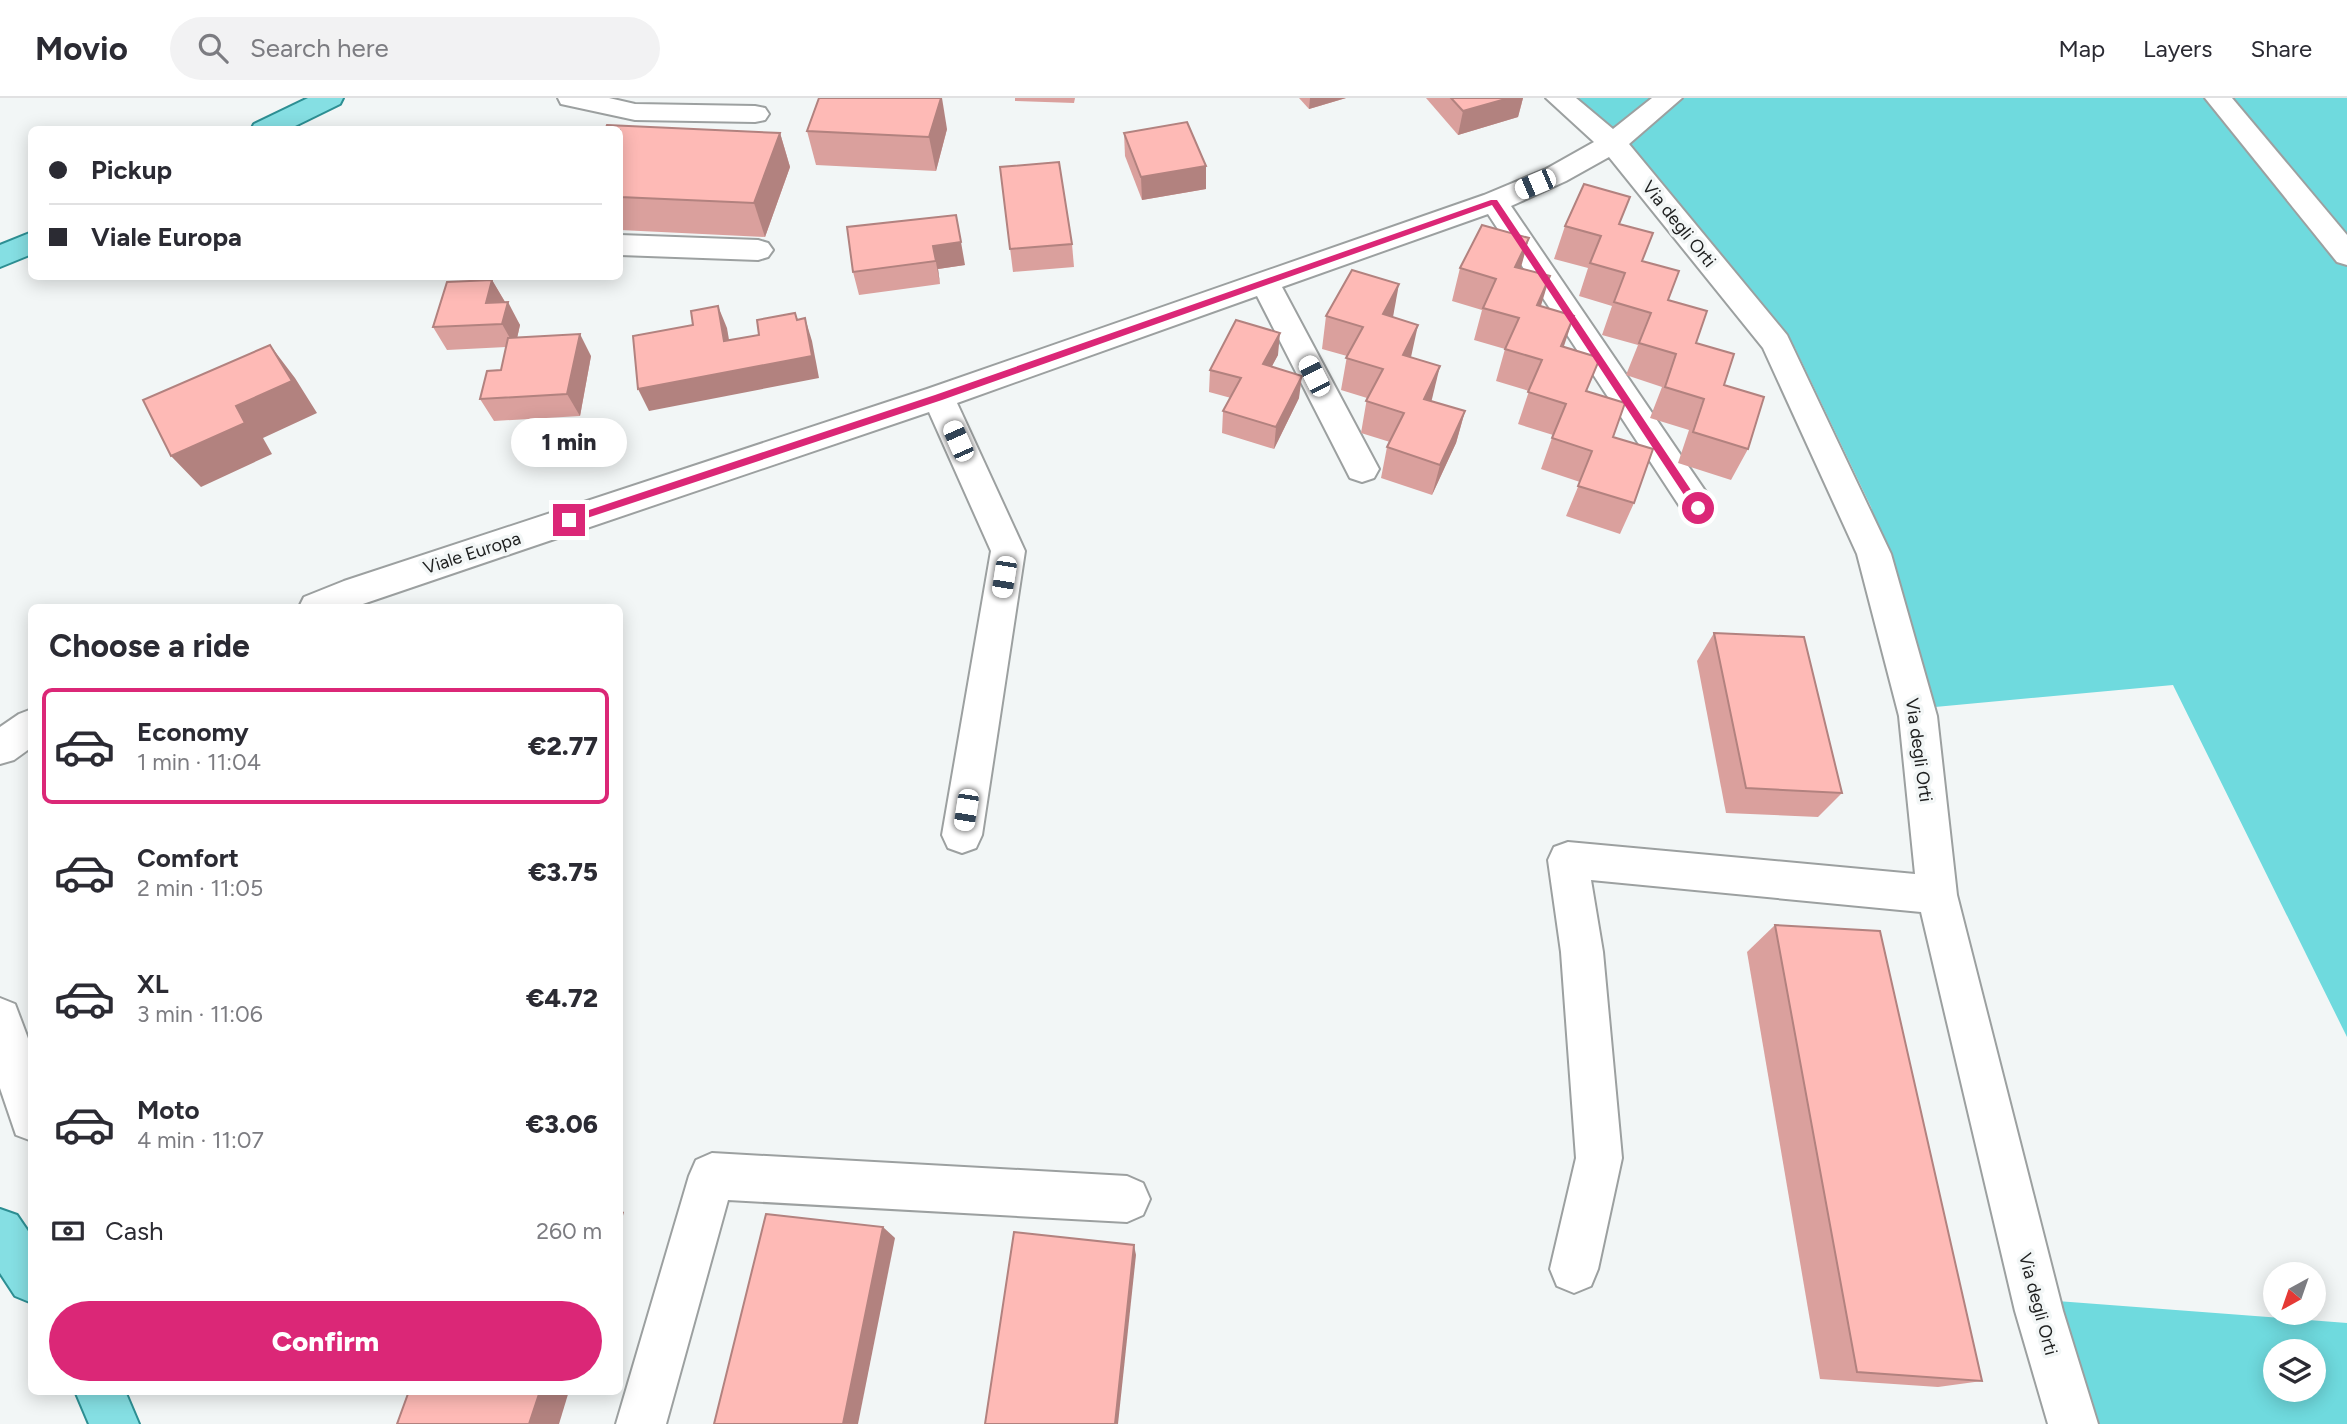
<!DOCTYPE html>
<meta charset="utf-8">
<style>
:root{--surface:#fff;--page:#f2f2f3;--text:#2b2b33;--muted:#7c7c81;--line:#e1e1e2;--accent:#db2777}
body{margin:0;font-family:Figtree,sans-serif;background:var(--page);color:var(--text);height:100vh;display:flex;flex-direction:column;font-size:26px;white-space:nowrap}
*{box-sizing:border-box;margin:0}
p{font-size:23px;color:var(--muted)}
.icon{flex:none;width:38px;height:38px;fill:none;stroke:currentColor;stroke-width:2;stroke-linecap:round;stroke-linejoin:round}
.map{position:relative;flex:1;overflow:hidden}
.drawer{position:absolute;left:28px;top:506px;width:595px;height:791px;display:flex;flex-direction:column;background:var(--surface);border-radius:10px;box-shadow:0 4px 18px #0003}
.drawer>*{flex:none}
.banner{position:absolute;left:28px;top:28px;width:595px;height:154px;border-radius:10px;box-shadow:0 4px 18px #0003;display:grid;align-content:center;height:154px;padding:0 21px;background:var(--surface)}
.needle{width:46px;rotate:220deg}
.fabs{position:absolute;left:2263px;top:1164px;display:grid;gap:14px}
.fabs a{display:grid;place-items:center;width:63px;height:63px;border-radius:50%;background:var(--surface);box-shadow:0 4px 18px #0003;font-size:35px}
.end{position:absolute;width:32px;height:32px;margin:-16px;border:9px solid #db2777;background:#fff;box-shadow:0 0 0 4px #fff}
.from{border-radius:50%}
.bubble{position:absolute;height:49px;border-radius:24px;background:var(--surface);box-shadow:0 4px 18px #0003;font-size:23px;font-weight:800;line-height:49px;text-align:center}
.car{position:absolute;width:21px;height:42px;margin:-21px -10px;border-radius:9px;box-shadow:0 0 5px 2px #0007;background:linear-gradient(#fff 24%,#345 0 40%,#fff 0 76%,#345 0 86%,#fff 0)}
.banner b{display:flex;align-items:center;gap:24px;height:66px;font-size:26px}
.banner b+b{border-top:2px solid var(--line)}
.banner i{width:18px;height:18px;background:var(--text)}
ul{padding:0;list-style:none}
li{display:flex;align-items:center;gap:21px;height:116px;margin:0 14px 10px;padding:0 7px;border:4px solid transparent;border-radius:10px}
li div{flex:1}
li b{display:block;font-size:26px}
li em{font-style:normal;font-weight:800}
li.active{border-color:var(--accent)}
li>.icon{width:63px;height:63px;stroke-width:1.5}
h2{padding:0 21px;font-size:32px;line-height:84px}
.pay{display:flex;align-items:center;gap:18px;height:77px;padding:0 21px;font-size:26px}
.pay p{margin-inline-start:auto}
.action{display:flex;gap:14px;margin-top:auto;padding:14px 21px}
.action a{flex:1;height:80px;border-radius:42px;background:var(--accent);color:#fff;font-size:28px;font-weight:800;line-height:80px;text-align:center}
header{display:flex;align-items:center;gap:42px;box-sizing:border-box;height:98px;padding:0 35px;background:var(--surface);border-bottom:2px solid var(--line)}
header strong{font-size:33px}
nav{display:flex;gap:38px;margin-inline-start:auto;font-size:24px}
.search{width:490px;height:63px;background:var(--page);display:flex;align-items:center;gap:18px;box-sizing:border-box;padding:0 24px;border-radius:38px;color:var(--muted);font-size:26px}
.map>svg:first-child{display:block}
.forest{fill:#6fdade;fill-rule:evenodd}
.lines{fill:none;stroke-linecap:round;stroke-linejoin:round}
.minor-casing{stroke:#9ca0a0;stroke-width:4}
.major-casing{stroke:#2d8f93;stroke-width:4}
.minor{fill:#fff;fill-rule:evenodd}
.major{fill:#85dfe3;fill-rule:evenodd}
.wall{fill:#daa09d}
.shaded-wall{fill:#b2827f}
.building{fill:#febab6;stroke:#b2827f;stroke-width:2}
.route{fill:#db2777}
.labels{text-anchor:middle;dominant-baseline:central;stroke-width:7;stroke-linejoin:round;paint-order:stroke}
.street-label{font-size:18px;fill:#202121;stroke:#f2f6f6}
</style>
<header>
<strong>Movio</strong>
<div class="search"><svg class="icon" aria-label="search" viewBox="0 0 24 24"><circle cx="10" cy="10" r="6"/><path d="M15 15l6 6"/></svg>Search here</div>
<nav><a>Map</a><a>Layers</a><a>Share</a></nav>
</header>
<div class="map">
<svg width="2347" height="1326" viewBox="0 0 2347 1326">
<rect width="100%" height="100%" fill="#f2f6f6"/>
<!-- forest -->
<g class="forest">
<polygon points="1570,0 2347,0 2347,939 2173,587 1935,609 1871,409 1795,250 1633,53"/>
<path d="M2057,1203L2347,1225V1326H2098ZM2275,1253H2314V1292H2275Z"/>
</g>
<g class="lines">
<!-- minor casing -->
<g class="minor-casing">
<g id="minor">
<polygon points="558,0 609,0 635,6 755,8 765,10 769,16 765,22 755,24 635,22 561,6"/>
<polygon points="1546,0 1576,0 1613,31 1652,0 1682,0 1629,46 1787,237 1891,456 1937,618 1957,797 2063,1213 2098,1326 2048,1326 2015,1213 1921,814 1591,782 1603,854 1622,1060 1598,1171 1591,1188 1574,1195 1557,1188 1550,1171 1576,1060 1561,854 1548,762 1554,749 1568,744 1915,776 1899,618 1857,456 1763,250 1609,59 1566,83 1511,108 1710,400 1715,409 1710,418 1698,422 1686,418 1488,116 1282,189 1379,371 1374,380 1362,384 1350,380 1257,198 957,305 1025,453 982,737 976,750 962,755 948,750 942,737 991,453 929,314 354,509 299,509 304,499 344,483 927,291 1484,97 1546,71 1594,44"/>
<polygon points="2205,0 2232,0 2347,137 2347,167 2337,164"/>
<polygon points="620,137 758,142 768,145 773,152 768,159 758,162 620,157"/>
<polygon points="32,611 32,649 14,662 0,666 0,629 19,616"/>
<polygon points="0,900 15,906 32,951 32,1043 16,1037 0,990"/>
<polygon points="712,1055 1127,1078 1143,1085 1150,1101 1143,1117 1127,1124 728,1102 666,1326 616,1326 689,1078 696,1062"/>
</g>
</g>
<!-- major casing -->
<g class="major-casing">
<g id="major">
<polygon points="308,0 343,0 340,6 287,32 251,32 254,26"/>
<polygon points="32,134 32,156 0,169 0,147"/>
<polygon points="0,1111 17,1117 32,1139 32,1205 15,1198 0,1175"/>
<polygon points="75,1293 125,1293 139,1326 89,1326"/>
</g>
</g>
<!-- minor -->
<use href="#minor" class="minor"/>
<!-- major -->
<use href="#major" class="major"/>
</g>
<!-- wall -->
<g class="wall">
<polygon points="1015,0 1075,0 1074,5 1015,3"/>
<polygon points="1299,0 1346,0 1309,11"/>
<polygon points="1426,0 1523,0 1518,19 1458,37"/>
<polygon points="947,31 936,73 816,67 807,33"/>
<polygon points="620,32 780,35 790,69 765,139 620,132"/>
<polygon points="1124,35 1206,91 1142,102 1125,58"/>
<polygon points="1000,69 1072,146 1074,169 1013,174"/>
<polygon points="1621,126 1643,163 1724,287 1748,351 1731,382 1678,365 1689,332 1650,320 1662,289 1626,277 1638,247 1602,237 1612,208 1579,198 1588,170 1554,161 1565,128"/>
<polygon points="847,129 965,167 938,171 940,186 859,197 853,174"/>
<polygon points="1529,140 1520,170 1613,339 1634,405 1620,436 1566,418 1580,384 1541,371 1553,337 1518,326 1529,293 1496,283 1505,251 1474,242 1482,212 1452,203 1460,170"/>
<polygon points="492,182 505,204 520,227 517,240 591,258 580,318 494,323 480,301 501,272 506,249 447,252 433,229"/>
<polygon points="1326,218 1393,219 1411,260 1432,301 1431,303 1465,313 1456,345 1432,397 1381,380 1387,349 1390,344 1361,335 1367,300 1341,292 1347,258 1322,251"/>
<polygon points="1278,257 1271,269 1299,300 1274,351 1222,335 1223,313 1231,300 1209,294 1210,272"/>
<polygon points="1714,535 1842,695 1818,719 1726,715 1697,563"/>
<polygon points="1775,827 1982,1283 1938,1289 1820,1281 1747,854"/>
</g>
<!-- shaded-wall -->
<g class="shaded-wall">
<polygon points="941,0 942,0 947,31 936,73 929,39"/>
<polygon points="1310,0 1346,0 1309,11"/>
<polygon points="1509,0 1523,0 1518,19 1458,37 1463,13"/>
<polygon points="780,35 790,69 765,139 754,105"/>
<polygon points="1206,68 1206,91 1142,102 1141,79"/>
<polygon points="1529,140 1520,173 1515,169"/>
<polygon points="961,144 965,167 938,171 940,186 933,148"/>
<polygon points="1550,178 1540,211 1537,207"/>
<polygon points="492,182 505,204 486,205"/>
<polygon points="1399,186 1393,219 1383,216"/>
<polygon points="508,204 520,227 515,249 502,226"/>
<polygon points="718,208 727,230 733,265 724,243"/>
<polygon points="1574,218 1563,251 1561,248"/>
<polygon points="805,220 812,243 819,280 649,313 638,291"/>
<polygon points="1418,227 1411,259 1403,257"/>
<polygon points="1280,235 1278,257 1261,289 1263,266"/>
<polygon points="580,236 591,258 580,318 567,296"/>
<polygon points="270,247 295,280 317,315 263,340 272,356 201,389 171,358"/>
<polygon points="1440,268 1432,301 1417,332 1424,301"/>
<polygon points="1302,278 1299,300 1274,351 1276,329"/>
<polygon points="1465,313 1456,345 1432,397 1440,367"/>
<polygon points="620,1112 624,1114 620,1129"/>
<polygon points="883,1129 895,1140 858,1326 843,1326"/>
<polygon points="1134,1147 1136,1157 1118,1326 1115,1326"/>
<polygon points="540,1293 569,1293 559,1326 529,1326"/>
</g>
<!-- building -->
<g class="building">
<polygon points="819,0 941,0 929,39 807,33"/>
<polygon points="1451,0 1509,0 1463,13"/>
<polygon points="1187,24 1206,68 1141,79 1124,35"/>
<polygon points="607,27 780,35 754,105 620,99 620,32 605,32"/>
<polygon points="1059,64 1072,146 1010,151 1000,69"/>
<polygon points="1584,86 1630,99 1619,126 1653,135 1642,163 1679,173 1668,202 1707,213 1696,245 1734,256 1724,287 1764,299 1748,351 1693,334 1704,301 1665,289 1676,256 1639,245 1651,215 1614,204 1625,175 1590,165 1601,138 1565,128"/>
<polygon points="956,117 961,144 933,148 936,163 853,174 847,129"/>
<polygon points="1482,127 1529,140 1515,169 1550,178 1537,207 1574,218 1561,248 1600,260 1586,293 1625,305 1613,339 1653,351 1634,405 1578,388 1592,353 1552,340 1566,306 1528,294 1542,262 1505,251 1519,220 1483,210 1496,181 1460,170"/>
<polygon points="1352,172 1399,186 1383,216 1418,227 1403,257 1440,268 1424,301 1465,313 1440,367 1387,349 1404,315 1366,303 1383,271 1346,260 1363,229 1326,218"/>
<polygon points="492,182 486,205 508,204 502,226 433,229 447,184"/>
<polygon points="718,208 724,243 759,237 757,222 795,215 797,222 805,220 812,258 638,291 633,238 693,227 691,213"/>
<polygon points="1236,222 1280,235 1263,266 1302,278 1276,329 1223,313 1241,280 1210,272"/>
<polygon points="580,236 567,296 480,301 487,273 501,272 508,240"/>
<polygon points="270,247 292,283 236,308 245,325 171,358 143,302"/>
<polygon points="1714,535 1804,539 1842,695 1746,690"/>
<polygon points="1775,827 1880,833 1982,1283 1857,1274"/>
<polygon points="766,1116 883,1129 843,1326 714,1326"/>
<polygon points="1014,1134 1134,1147 1115,1326 985,1326"/>
<polygon points="409,1293 540,1293 529,1326 397,1326"/>
</g>
<!-- route -->
<polygon class="route" points="1491,102 1497,102 1701,407 1701,412 1694,412 1492,107 942,302 569,426 564,422 565,420 935,297"/>
<g class="labels">
<!-- street labels -->
<g class="street-label">
<text transform="translate(1679 126) rotate(51)">Via degli Orti</text>
<text transform="translate(472 455) rotate(-18)">Viale Europa</text>
<text transform="translate(1919 652) rotate(82)">Via degli Orti</text>
<text transform="translate(2038 1206) rotate(75)">Via degli Orti</text>
</g>
</g>
</svg>
<div class="fabs">
<a><svg class="needle" viewBox="-14 -14 28 28"><path d="M0-13l5 13h-10z" fill="#e53935"/><path d="M0 13l5-13h-10z" fill="#7c7c81"/></svg></a>
<a><svg class="icon" aria-label="layers" viewBox="0 0 24 24"><path d="M12 4l9 5-9 5-9-5zM3 14l9 5 9-5"/></svg></a>
</div>
<i class="end from" style="left:1698px;top:410px"></i>
<i class="end" style="left:569px;top:422px"></i>
<div class="bubble" style="left:511px;top:320px;width:116px">1 min</div>
<i class="car" style="left:1535px;top:86px;rotate:247deg"></i>
<i class="car" style="left:1314px;top:278px;rotate:333deg"></i>
<i class="car" style="left:958px;top:343px;rotate:336deg"></i>
<i class="car" style="left:1004px;top:479px;rotate:189deg"></i>
<i class="car" style="left:966px;top:712px;rotate:189deg"></i>
<div class="banner">
<b><i class="from"></i>Pickup</b>
<b><i></i>Viale Europa</b>
</div>
<section class="drawer">
<h2>Choose a ride</h2>
<ul>
<li class="active"><svg class="icon" aria-label="car" viewBox="0 0 24 24"><path d="M5 17H2v-5l4-1 3-4h7l3 4 3 1v5h-3M9 17h6M6 11h13"/><circle cx="7" cy="17" r="2"/><circle cx="17" cy="17" r="2"/></svg><div><b>Economy</b><p>1 min · 11:04</p></div><em>€2.77</em></li>
<li><svg class="icon" aria-label="car" viewBox="0 0 24 24"><path d="M5 17H2v-5l4-1 3-4h7l3 4 3 1v5h-3M9 17h6M6 11h13"/><circle cx="7" cy="17" r="2"/><circle cx="17" cy="17" r="2"/></svg><div><b>Comfort</b><p>2 min · 11:05</p></div><em>€3.75</em></li>
<li><svg class="icon" aria-label="car" viewBox="0 0 24 24"><path d="M5 17H2v-5l4-1 3-4h7l3 4 3 1v5h-3M9 17h6M6 11h13"/><circle cx="7" cy="17" r="2"/><circle cx="17" cy="17" r="2"/></svg><div><b>XL</b><p>3 min · 11:06</p></div><em>€4.72</em></li>
<li><svg class="icon" aria-label="car" viewBox="0 0 24 24"><path d="M5 17H2v-5l4-1 3-4h7l3 4 3 1v5h-3M9 17h6M6 11h13"/><circle cx="7" cy="17" r="2"/><circle cx="17" cy="17" r="2"/></svg><div><b>Moto</b><p>4 min · 11:07</p></div><em>€3.06</em></li>
</ul>
<div class="pay"><svg class="icon" aria-label="cash" viewBox="0 0 24 24"><path d="M3 7h18v10H3z"/><circle cx="12" cy="12" r="2"/></svg>Cash<p>260 m</p></div>
<div class="action"><a>Confirm</a></div>
</section>
</div>
